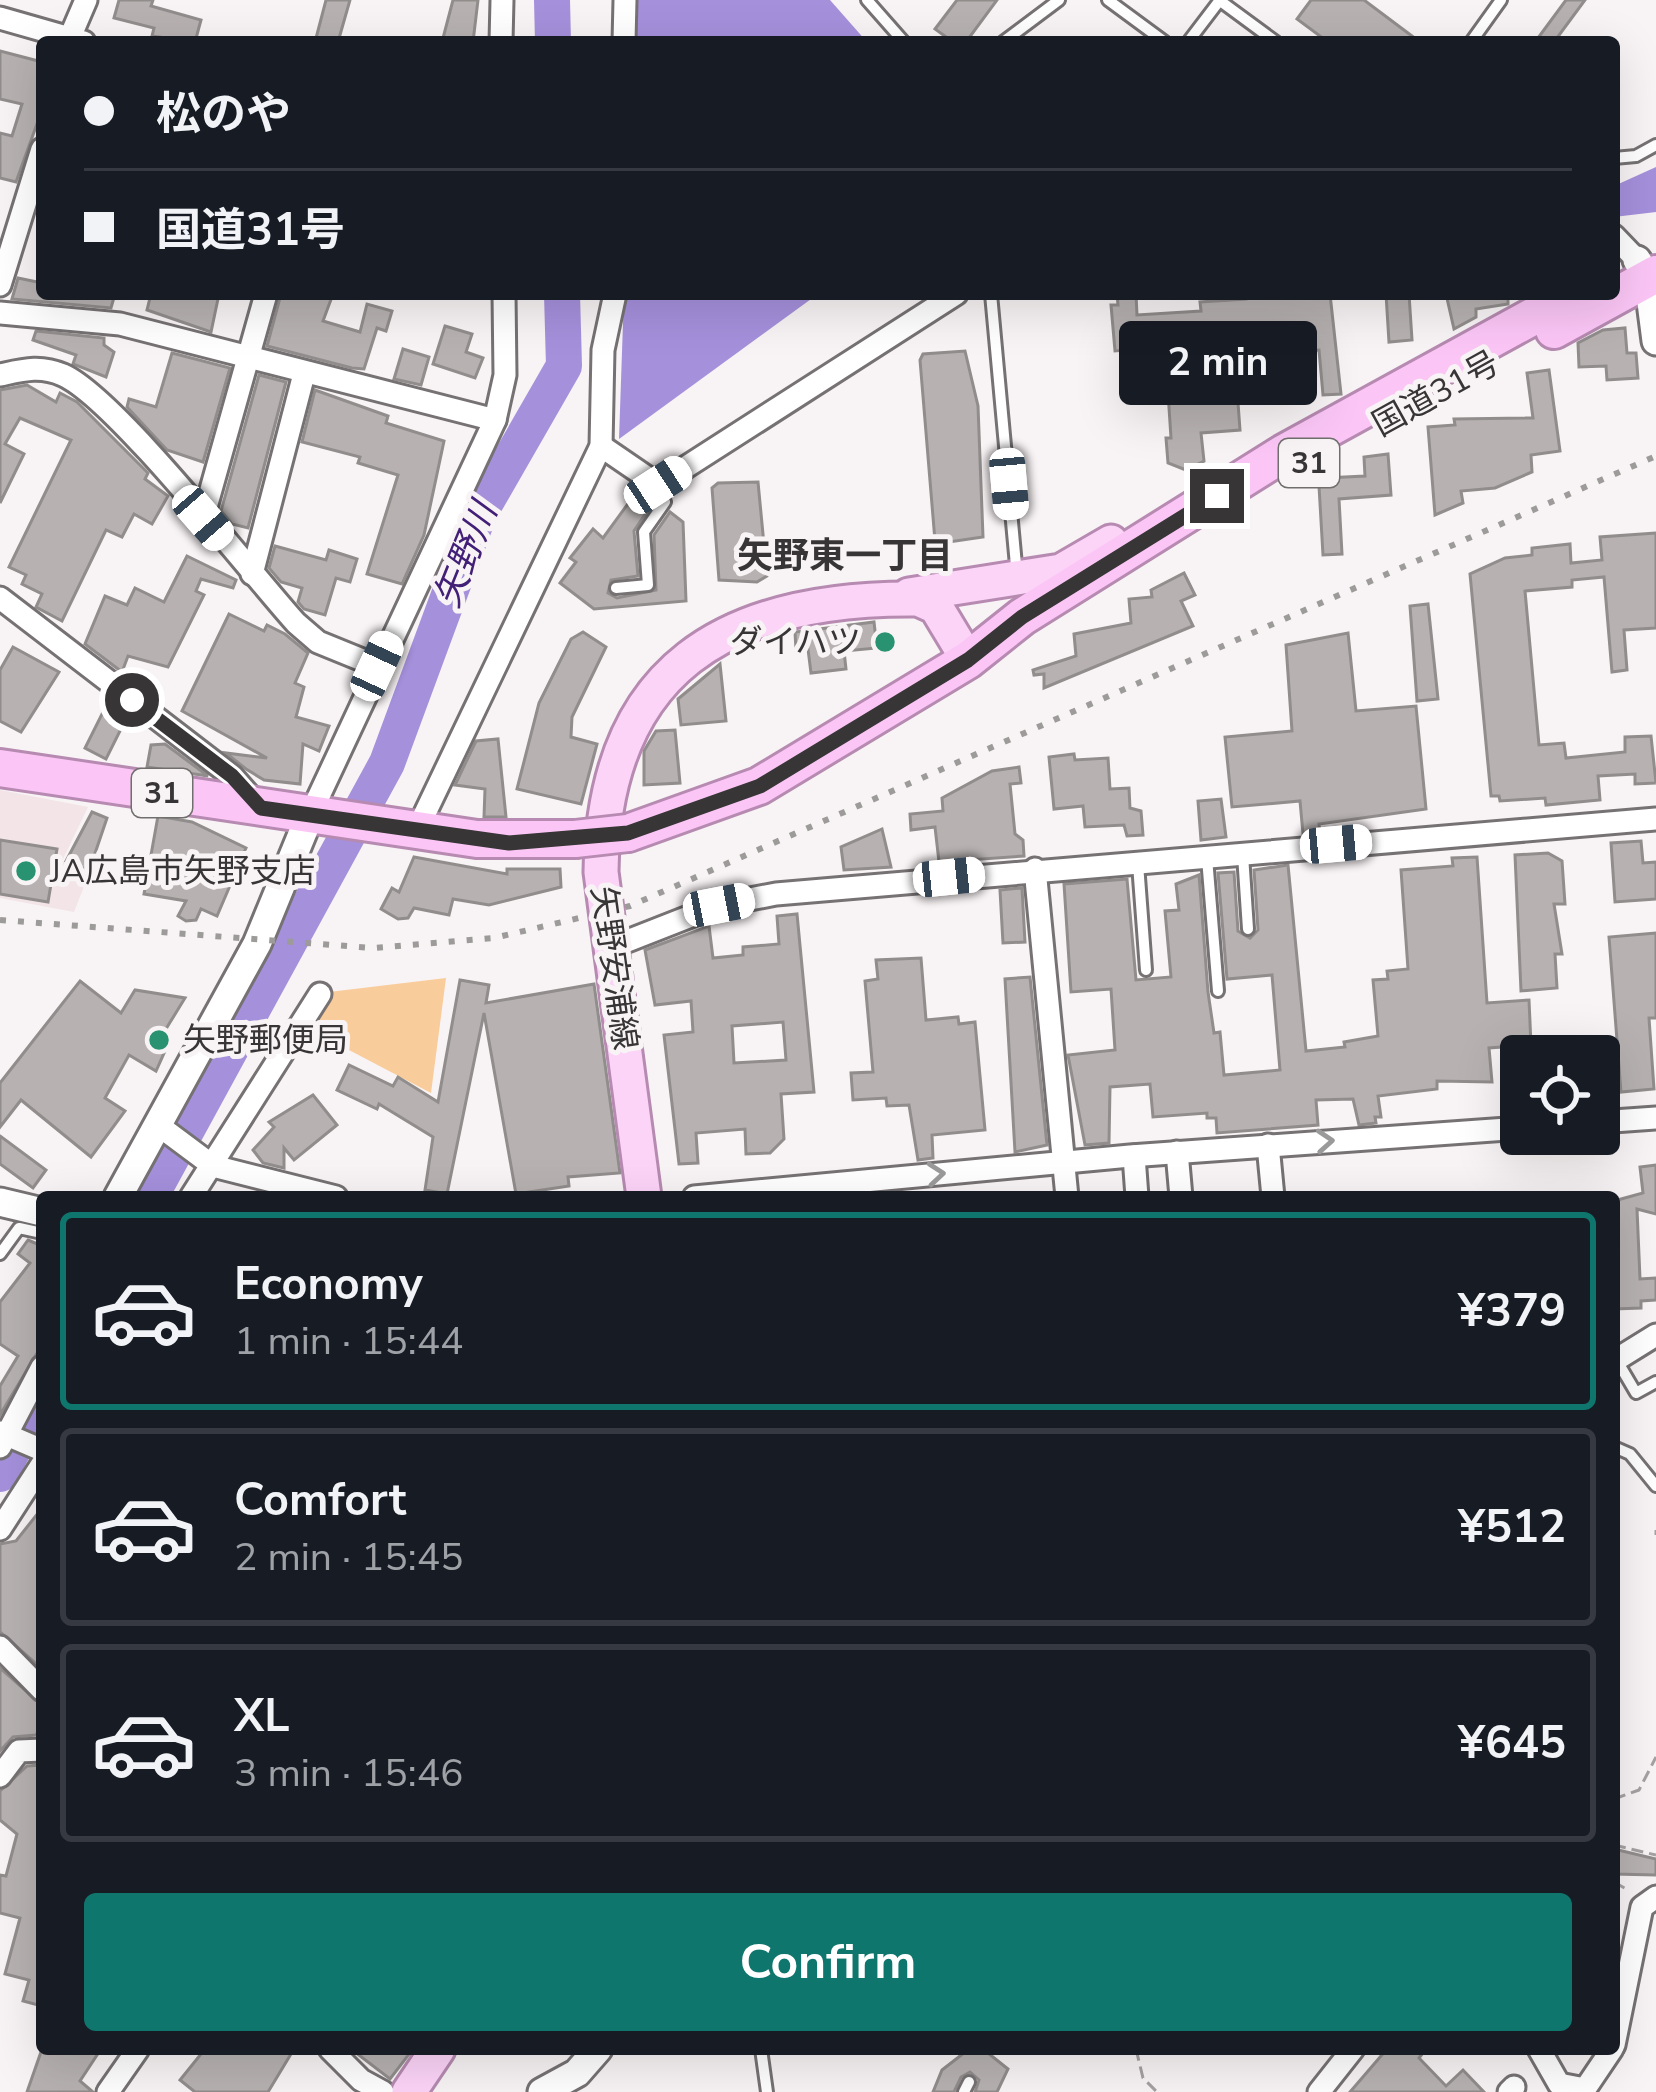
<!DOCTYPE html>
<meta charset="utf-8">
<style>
:root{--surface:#171b24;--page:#242831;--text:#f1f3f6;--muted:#9ea1a6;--line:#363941;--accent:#0f766e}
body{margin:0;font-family:"Nunito Sans","Noto Sans JP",sans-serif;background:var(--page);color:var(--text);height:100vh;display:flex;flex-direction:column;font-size:45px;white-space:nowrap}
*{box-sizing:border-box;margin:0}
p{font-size:39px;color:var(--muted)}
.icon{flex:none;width:66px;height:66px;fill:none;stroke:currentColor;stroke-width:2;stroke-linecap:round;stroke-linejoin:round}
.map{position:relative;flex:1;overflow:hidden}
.drawer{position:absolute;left:36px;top:1191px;width:1584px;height:864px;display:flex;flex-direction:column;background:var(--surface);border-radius:12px;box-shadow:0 12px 48px #0002}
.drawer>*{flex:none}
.top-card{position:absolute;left:36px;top:36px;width:1584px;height:264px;border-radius:12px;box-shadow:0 12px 48px #0002;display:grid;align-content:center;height:264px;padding:0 48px;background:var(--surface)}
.tools{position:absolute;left:1500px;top:1035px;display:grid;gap:24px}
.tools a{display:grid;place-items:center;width:120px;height:120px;border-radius:12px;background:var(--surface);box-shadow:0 12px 48px #0002;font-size:60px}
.end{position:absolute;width:54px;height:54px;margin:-27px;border:15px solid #373535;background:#fff;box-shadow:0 0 0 6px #fff}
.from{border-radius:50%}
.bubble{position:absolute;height:84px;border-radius:12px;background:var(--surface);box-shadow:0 12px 48px #0002;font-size:39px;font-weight:700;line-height:84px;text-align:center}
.car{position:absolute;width:36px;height:72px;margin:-36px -18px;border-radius:15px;box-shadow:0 0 9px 3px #0007;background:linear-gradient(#fff 24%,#345 0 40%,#fff 0 76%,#345 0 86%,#fff 0)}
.top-card b{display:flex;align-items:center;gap:42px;height:114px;font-size:45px}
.top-card b+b{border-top:3px solid var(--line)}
.top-card i{width:30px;height:30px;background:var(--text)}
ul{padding:21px 0 0;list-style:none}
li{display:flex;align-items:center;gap:36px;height:198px;margin:0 24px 18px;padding:0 24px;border:6px solid var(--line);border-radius:12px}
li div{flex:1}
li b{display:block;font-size:45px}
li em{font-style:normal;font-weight:700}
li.active{border-color:var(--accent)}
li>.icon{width:108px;height:108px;stroke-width:1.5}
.cta{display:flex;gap:24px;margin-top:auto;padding:24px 48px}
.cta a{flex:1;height:138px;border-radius:12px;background:var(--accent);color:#fff;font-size:48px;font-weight:700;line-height:138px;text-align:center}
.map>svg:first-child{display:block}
.built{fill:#f2e4e7}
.green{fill:#f9cc9b}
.water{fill:#a590dc}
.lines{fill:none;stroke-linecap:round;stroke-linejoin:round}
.river{stroke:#a590dc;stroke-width:36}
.building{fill:#b7b2b1;stroke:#918d8c;stroke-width:3;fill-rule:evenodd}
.service-casing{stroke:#767273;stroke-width:16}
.minor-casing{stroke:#767273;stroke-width:27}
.tertiary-casing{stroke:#767273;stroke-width:33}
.primary-casing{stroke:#b68ab1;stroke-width:39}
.trunk-casing{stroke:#b68ab1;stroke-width:42}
.path{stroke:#a5a1a2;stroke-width:3;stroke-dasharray:12 6;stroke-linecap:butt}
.service{stroke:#fff;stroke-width:10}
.minor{stroke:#fff;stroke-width:21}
.tertiary{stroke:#fff;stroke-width:27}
.primary{stroke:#fcd4f8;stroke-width:33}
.trunk{stroke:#fbc6f6;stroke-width:36}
.rail{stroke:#9d9a9a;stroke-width:6;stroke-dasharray:6 12;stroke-linecap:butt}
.trunk-bridge-casing{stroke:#b68ab1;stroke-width:42;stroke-linecap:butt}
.trunk-bridge{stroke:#fbc6f6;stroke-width:36}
.oneway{stroke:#9b9a9a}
.route{stroke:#373535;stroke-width:15}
.poi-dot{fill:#299371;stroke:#f8f3f4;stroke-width:4.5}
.labels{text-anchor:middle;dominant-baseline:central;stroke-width:10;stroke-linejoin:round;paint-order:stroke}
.shield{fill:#f8f3f4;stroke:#716e6e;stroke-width:3}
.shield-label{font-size:30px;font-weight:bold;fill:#373535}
.street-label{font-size:33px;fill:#373535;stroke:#f8f3f4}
.poi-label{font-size:33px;fill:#373535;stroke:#f8f3f4;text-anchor:start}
.water-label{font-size:36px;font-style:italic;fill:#432078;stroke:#f8f3f4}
.neighbourhood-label{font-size:36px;font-weight:bold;fill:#373535;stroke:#f8f3f4}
</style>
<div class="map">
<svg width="1656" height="2092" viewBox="0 0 1656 2092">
<rect width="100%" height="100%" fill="#f8f3f4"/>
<!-- built -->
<polygon class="built" points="0,790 88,807 62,861 88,876 74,912 0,898"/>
<!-- green -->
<polygon class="green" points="446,978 431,1093 307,1028 329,992"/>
<!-- water -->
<g class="water">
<polygon points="632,0 830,0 867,42 631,42"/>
<polygon points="1656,167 1656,212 1614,217 1614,186"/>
<polygon points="624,294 818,294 619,439"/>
</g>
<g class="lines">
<!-- river -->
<g class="river">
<polyline points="552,0 553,42"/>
<polyline points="150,1197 387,763 479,514 564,366 562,294"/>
<polyline points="0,1474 42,1397"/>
</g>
</g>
<!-- building -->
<g class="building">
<polygon points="119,0 153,0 151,6 201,20 195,42 152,36 154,28 114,18"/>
<polygon points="326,0 350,0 338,42 315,42"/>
<polygon points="453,0 478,0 473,42 442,42"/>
<polygon points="957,0 997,0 966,42 953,42 935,29"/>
<polygon points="1311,0 1364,0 1420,42 1328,42 1297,19"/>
<polygon points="1566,0 1585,0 1554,42 1535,42"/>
<polygon points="0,51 42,62 42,110 16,182 0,178 0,133 12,136 22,104 0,99"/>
<polygon points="18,278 42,283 42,294 115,294 111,308 12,299"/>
<polygon points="151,294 219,294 211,332 147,310"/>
<polygon points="281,294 333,294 323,321 360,332 367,304 392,311 386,331 377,328 364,369 352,368 267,346"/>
<polygon points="1117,294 1136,294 1137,315 1201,311 1200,302 1246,299 1246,294 1330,294 1341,394 1323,395 1319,350 1276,352 1278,386 1237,389 1240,430 1201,433 1204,461 1186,470 1168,463 1166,438 1171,438 1165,347 1115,351 1111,305 1118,305"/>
<polygon points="1386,294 1409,294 1412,340 1389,342"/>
<polygon points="1446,294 1508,294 1508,304 1476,309 1476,317 1454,329"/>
<polygon points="445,326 472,334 466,352 483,358 475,378 433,364"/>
<polygon points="1625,328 1627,353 1636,353 1638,378 1607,380 1606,366 1579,367 1578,343 1603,330"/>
<polygon points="36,331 104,338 104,345 114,352 106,377 73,364 76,355 33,340"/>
<polygon points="403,349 429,357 421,385 394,379"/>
<polygon points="965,351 978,406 983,537 942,543 935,541 920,360 923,354"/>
<polygon points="172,353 230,368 203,462 167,450 127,407 129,399 156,407"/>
<polygon points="1549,370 1560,451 1531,455 1532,472 1495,488 1461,491 1463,503 1435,515 1428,427 1455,425 1454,419 1533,418 1527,373"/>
<polygon points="259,375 286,382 248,528 232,524 221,511"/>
<polygon points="27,385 56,402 60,393 77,402 148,473 145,479 168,496 152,524 134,514 122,537 106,530 62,621 36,607 42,594 22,584 26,575 9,567 71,440 20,418 5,444 24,454 0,503 0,390"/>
<polygon points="315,390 388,416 386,423 444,441 424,535 402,584 367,574 398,475 358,463 360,457 302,442"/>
<polygon points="1388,454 1391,495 1339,499 1342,554 1323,555 1319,486 1327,485 1326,478 1365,476 1364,457"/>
<polygon points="758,482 767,576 757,582 719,580 712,488 718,483"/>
<polygon points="638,490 654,501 634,531 638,576 611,580 608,593 617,598 656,590 654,535 670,512 683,522 686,601 594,609 560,583 576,562 570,558 593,529 603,538"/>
<polygon points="1656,533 1656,628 1624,630 1627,670 1612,672 1604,577 1572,580 1572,587 1525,591 1539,745 1564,743 1566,758 1625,752 1625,737 1651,736 1656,783 1635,784 1635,774 1598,776 1600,800 1546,805 1545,798 1500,801 1499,796 1491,796 1470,574 1505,558 1532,555 1532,548 1570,544 1571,563 1602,560 1600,537"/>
<polygon points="275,546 326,560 329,550 357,559 350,582 336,578 325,615 304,609 298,602 302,588 281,582 269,568"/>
<polygon points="187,556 236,580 233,588 201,579 196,591 204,595 168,667 128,656 122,672 85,644 105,596 127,605 135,588 164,602"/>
<polygon points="1184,573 1195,595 1181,601 1193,626 1044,688 1044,674 1034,675 1033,670 1076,656 1074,634 1131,623 1129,599 1152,597 1151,590"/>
<polygon points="1428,604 1438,699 1417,701 1410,606"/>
<polygon points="229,614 264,631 267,625 285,634 308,653 295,683 304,687 296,717 329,726 319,751 303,744 300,784 264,780 246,769 226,753 267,758 182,711"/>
<polygon points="874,622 877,648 844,651 846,669 811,673 808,649 796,650 795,632"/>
<polygon points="583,632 606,647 572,717 571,737 597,744 581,804 517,789 539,703 571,639"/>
<polygon points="1348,633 1356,711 1416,706 1426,809 1319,824 1320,833 1303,834 1300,801 1232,807 1225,737 1292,731 1286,645"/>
<polygon points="13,647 59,672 21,732 0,721 0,670"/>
<polygon points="720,664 726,721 681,725 678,699"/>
<polygon points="106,706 127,717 106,759 85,748"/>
<polygon points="675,730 680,783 644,785 644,751 656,731"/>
<polygon points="498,739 506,817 484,817 485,789 455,785 476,741"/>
<polygon points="165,744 208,776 147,767 151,745"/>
<polygon points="1074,754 1075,760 1108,758 1110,789 1129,788 1130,808 1141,811 1143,835 1127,836 1124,825 1085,827 1083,806 1054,809 1049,757"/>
<polygon points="1019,767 1021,783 1010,784 1015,834 1023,840 1024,856 939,862 935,827 911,830 910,814 943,811 942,798 992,771"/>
<polygon points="1221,799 1226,837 1201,840 1198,801"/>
<polygon points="92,812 107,818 89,871 66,861"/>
<polygon points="158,816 192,822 246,848 217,916 201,909 196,920 186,921 178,916 186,901 144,894"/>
<polygon points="882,829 891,867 844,870 841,847"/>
<polygon points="0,840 57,849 48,902 0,894"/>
<polygon points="1641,841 1643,863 1656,862 1656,899 1615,902 1611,843"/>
<polygon points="1548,853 1562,861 1565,904 1554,904 1562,954 1555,954 1557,988 1521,991 1515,855"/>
<polygon points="414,857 507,874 507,869 560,869 561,887 489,905 453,899 449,915 414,908 408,918 398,919 381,909 392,888 399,892"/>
<polygon points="1477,857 1487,1003 1529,1000 1531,1045 1489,1048 1492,1082 1437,1081 1437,1089 1378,1096 1381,1117 1375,1117 1376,1123 1359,1125 1353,1099 1316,1100 1318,1125 1217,1133 1216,1118 1207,1118 1207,1113 1153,1117 1150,1084 1110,1087 1109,1143 1085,1145 1068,1055 1115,1050 1111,989 1071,992 1064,884 1127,879 1136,980 1171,977 1165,911 1179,910 1176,884 1199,875 1208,992 1214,1033 1220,1032 1224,1075 1280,1070 1272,975 1227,979 1218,873 1234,872 1238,931 1250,938 1258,930 1254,870 1288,865 1306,1051 1345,1047 1344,1042 1378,1036 1373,980 1388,979 1387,971 1408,969 1401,870 1453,866 1452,858"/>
<polygon points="1022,888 1025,942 1003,943 1000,890"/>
<path d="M797,914L814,1092L781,1094L784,1139L770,1153L746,1154L745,1129L696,1133L698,1163L679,1164L664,1035L693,1032L691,1001L655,1005L645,950L709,926L713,958L743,955V947L779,944L777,916ZM783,1022L786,1060L734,1063L732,1026Z"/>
<polygon points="1656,933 1656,1018 1649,1018 1654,1089 1621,1092 1609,937"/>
<polygon points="921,958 926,1020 958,1017 959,1024 975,1022 985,1130 932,1135 933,1158 918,1160 909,1105 887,1106 886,1098 853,1100 851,1073 873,1072 865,981 878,979 876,960"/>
<polygon points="1030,977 1047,1145 1015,1152 1005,979"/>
<polygon points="460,980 489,985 486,1003 594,984 620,1173 568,1177 569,1186 516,1194 484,1013 447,1194 425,1190 433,1137 379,1104 377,1109 337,1090 349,1065 393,1086 398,1077 438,1102"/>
<polygon points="80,981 121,1013 135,990 185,998 161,1037 169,1042 156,1071 129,1055 105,1098 125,1111 91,1157 21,1100 0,1127 0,1083"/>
<polygon points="313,1095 337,1125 294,1160 284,1148 284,1168 263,1163 253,1150 274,1127 269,1122"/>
<polygon points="0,1136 46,1170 33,1188 0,1164"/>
<polygon points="1656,1165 1656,1214 1637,1209 1640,1279 1656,1278 1656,1300 1641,1301 1641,1308 1614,1309 1614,1201 1643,1193 1640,1167"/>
<polygon points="28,1240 42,1246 42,1345 0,1415 0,1386 18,1356 0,1344 0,1302 30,1263 18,1254"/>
<polygon points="42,1508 42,1669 0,1632 0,1544 16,1541"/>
<polygon points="0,1668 42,1705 42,1727 36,1735 13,1737 0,1751"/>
<polygon points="41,1765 42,1766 42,2006 23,2001 29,1980 5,1974 20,1918 0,1913 0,1875 6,1876 17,1834 0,1820 0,1791 27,1766"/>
<polygon points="1614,1849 1656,1859 1656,1875 1614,1874"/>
<polygon points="42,2049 101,2049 80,2081 93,2092 27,2092"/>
<polygon points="205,2049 294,2049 268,2092 195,2092 180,2080"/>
<polygon points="351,2049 413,2049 390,2079"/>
<polygon points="969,2049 983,2049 1008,2069 997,2092 975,2092 979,2080 970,2072 961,2077 954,2092 933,2092 942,2070"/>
<polygon points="1387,2049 1426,2049 1419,2058 1446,2086 1463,2070 1484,2092 1350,2092"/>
</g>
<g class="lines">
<!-- service casing -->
<g class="service-casing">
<g id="service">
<polyline points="867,0 904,42"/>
<polyline points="1108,0 1165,42"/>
<polyline points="1219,0 1276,42"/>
<polyline points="1003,42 1059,0"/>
<polyline points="1188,42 1220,0"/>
<polyline points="1471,42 1501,0"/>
<polyline points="1614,158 1636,156 1656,145"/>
<polyline points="991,294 1017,576"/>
<polyline points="616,588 648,585 644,532 665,502 658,485"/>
<polyline points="1243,855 1248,929"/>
<polyline points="1207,858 1218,991"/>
<polyline points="1138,864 1146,970"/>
<polyline points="0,1254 19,1228 42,1233"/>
<polyline points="1616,1359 1636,1393 1656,1382"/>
<polyline points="1614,1447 1630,1454 1656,1486"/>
<polyline points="761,2049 767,2092"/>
<polyline points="964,2092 969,2082"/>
</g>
</g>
<!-- minor casing -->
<g class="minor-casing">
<g id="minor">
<polyline points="0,18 84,42"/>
<polyline points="68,42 86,0"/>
<polyline points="501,42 502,0"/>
<polyline points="624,42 625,0"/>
<polyline points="1614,236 1637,260"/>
<polyline points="0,285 42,149"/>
<polyline points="0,313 120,324 495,420"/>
<path d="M0,375C23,370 40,365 63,375C115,398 250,572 296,623L318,642L377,666"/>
<polyline points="601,446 658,485 956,294"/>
<polyline points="203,518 266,294"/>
<polyline points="252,574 304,374"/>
<polyline points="0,598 232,776 256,803"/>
<polyline points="310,815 495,420 505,375 504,294"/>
<polyline points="416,832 601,446 603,350 615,294"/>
<polyline points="1035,869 1067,1197"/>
<polyline points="612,947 719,905 776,894 1656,819"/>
<polyline points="1599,1122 1656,1118"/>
<polyline points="158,1125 213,1166 336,1197"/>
<polyline points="1268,1145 1273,1197"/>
<polyline points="1177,1152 1181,1197"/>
<polyline points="1134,1156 1137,1197"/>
<polyline points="191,1197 320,994"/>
<polyline points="694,1197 1130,1156 1521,1128"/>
<polyline points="1614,1361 1656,1335"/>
<polyline points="0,1432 42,1450"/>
<polyline points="0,1447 42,1367"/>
<polyline points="0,1529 42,1464"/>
<polyline points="0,1647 42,1690"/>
<polyline points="0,1776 19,1751 42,1750"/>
<polyline points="1614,2045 1642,1907 1656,1897"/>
<polyline points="330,2049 361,2080 383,2092"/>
<polyline points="1539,2049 1559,2084 1585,2089 1612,2049"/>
<polyline points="108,2092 138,2049"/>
<polyline points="1319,2092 1353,2049"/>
<polyline points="1509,2092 1514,2087"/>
</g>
</g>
<!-- tertiary casing -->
<g class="tertiary-casing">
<g id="tertiary">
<polyline points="1637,260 1648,279 1656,341"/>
<polyline points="118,1197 257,944 310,815"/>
<polyline points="0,1202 42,1212"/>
<polyline points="542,2092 577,2073 598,2049"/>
</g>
</g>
<!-- primary casing -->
<g class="primary-casing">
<g id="primary">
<polyline points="909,595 1061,571 1111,542"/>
<path d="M644,1197L601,872C604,667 727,597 918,599L936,607L968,660"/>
<polyline points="409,2092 438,2049"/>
</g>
</g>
<!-- trunk casing -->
<g class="trunk-casing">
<g id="trunk">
<polyline points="1554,330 1656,274"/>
<polyline points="0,768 477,839 575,839"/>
<polyline points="628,833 759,786 968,660 1022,617 1284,453 1574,294"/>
</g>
</g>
<!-- path -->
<g class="path">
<polyline points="1656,1530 1656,1535"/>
<polyline points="1614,1799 1639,1790 1656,1757"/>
<polyline points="1614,1845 1656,1855"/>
<polyline points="1614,1882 1628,1890"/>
<polyline points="1136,2049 1143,2078 1157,2092"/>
</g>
<!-- service -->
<use href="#service" class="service"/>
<!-- minor -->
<use href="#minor" class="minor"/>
<!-- tertiary -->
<use href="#tertiary" class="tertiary"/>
<!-- primary -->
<use href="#primary" class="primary"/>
<!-- trunk -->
<use href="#trunk" class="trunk"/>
<!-- rail -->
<polyline class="rail" points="0,920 373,948 494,938 630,906 1656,456"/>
<!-- trunk-bridge casing -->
<g class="trunk-bridge-casing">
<polyline id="trunk-bridge" points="575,839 628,833"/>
</g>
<!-- trunk-bridge -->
<use href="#trunk-bridge" class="trunk-bridge"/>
</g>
<!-- one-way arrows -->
<defs><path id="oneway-chevron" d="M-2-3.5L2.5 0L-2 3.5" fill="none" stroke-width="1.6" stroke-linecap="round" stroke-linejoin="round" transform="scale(3)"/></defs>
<g class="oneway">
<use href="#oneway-chevron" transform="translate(1325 1141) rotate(-4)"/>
<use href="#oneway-chevron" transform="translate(936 1174) rotate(-5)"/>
</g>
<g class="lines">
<!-- route -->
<polyline class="route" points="132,700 232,776 261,808 509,843 628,833 760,786 968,660 1022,617 1217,496"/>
</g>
<!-- markers -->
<g class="poi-dot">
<circle cx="885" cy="642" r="12"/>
<circle cx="26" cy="871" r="12"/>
<circle cx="159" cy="1040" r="12"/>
</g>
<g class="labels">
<!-- shield labels -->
<g class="shield">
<rect x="1279" y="439" width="60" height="48" rx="9"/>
<rect x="132" y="769" width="60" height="48" rx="9"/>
</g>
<g class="shield-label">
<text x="1309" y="463">31</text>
<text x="162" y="793">31</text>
</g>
<!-- street labels -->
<g class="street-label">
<text transform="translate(1436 394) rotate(-29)">国道31号</text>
<text transform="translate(614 968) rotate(82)">矢野安浦線</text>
</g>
<!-- poi labels -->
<g class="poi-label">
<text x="861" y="642" text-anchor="end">ダイハツ</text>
<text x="50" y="871">JA広島市矢野支店</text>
<text x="183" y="1040">矢野郵便局</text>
</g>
<!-- water labels -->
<g class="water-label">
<text transform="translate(466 555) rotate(-68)">矢野川</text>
</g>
<!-- neighbourhood labels -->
<g class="neighbourhood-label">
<text x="845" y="556">矢野東一丁目</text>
</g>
</g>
</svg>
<div class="tools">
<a><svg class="icon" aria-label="locate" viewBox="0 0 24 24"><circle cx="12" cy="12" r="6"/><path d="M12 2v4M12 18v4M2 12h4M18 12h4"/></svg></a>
</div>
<i class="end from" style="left:132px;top:700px"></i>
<i class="end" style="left:1217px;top:496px"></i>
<div class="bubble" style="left:1119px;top:321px;width:198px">2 min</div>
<i class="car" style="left:1009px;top:484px;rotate:175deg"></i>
<i class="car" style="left:658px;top:485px;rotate:57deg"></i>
<i class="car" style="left:203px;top:518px;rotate:139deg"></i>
<i class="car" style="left:377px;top:666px;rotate:25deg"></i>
<i class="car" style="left:1336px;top:844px;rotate:85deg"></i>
<i class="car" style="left:949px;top:877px;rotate:84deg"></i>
<i class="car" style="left:719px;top:905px;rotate:79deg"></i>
<div class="top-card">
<b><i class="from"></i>松のや</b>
<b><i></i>国道31号</b>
</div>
<section class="drawer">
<ul>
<li class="active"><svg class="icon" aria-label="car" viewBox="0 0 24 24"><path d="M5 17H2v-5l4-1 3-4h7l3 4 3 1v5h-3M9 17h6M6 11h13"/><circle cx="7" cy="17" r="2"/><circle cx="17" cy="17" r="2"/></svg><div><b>Economy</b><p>1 min · 15:44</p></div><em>¥379</em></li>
<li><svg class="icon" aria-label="car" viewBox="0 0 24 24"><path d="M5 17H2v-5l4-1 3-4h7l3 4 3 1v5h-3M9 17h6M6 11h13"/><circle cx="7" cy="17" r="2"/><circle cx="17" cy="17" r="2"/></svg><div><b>Comfort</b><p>2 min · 15:45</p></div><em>¥512</em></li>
<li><svg class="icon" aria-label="car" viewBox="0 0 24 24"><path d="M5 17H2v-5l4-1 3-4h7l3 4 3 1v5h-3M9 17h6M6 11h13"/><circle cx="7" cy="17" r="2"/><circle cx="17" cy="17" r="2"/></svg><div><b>XL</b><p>3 min · 15:46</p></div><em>¥645</em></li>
</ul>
<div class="cta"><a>Confirm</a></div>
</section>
</div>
